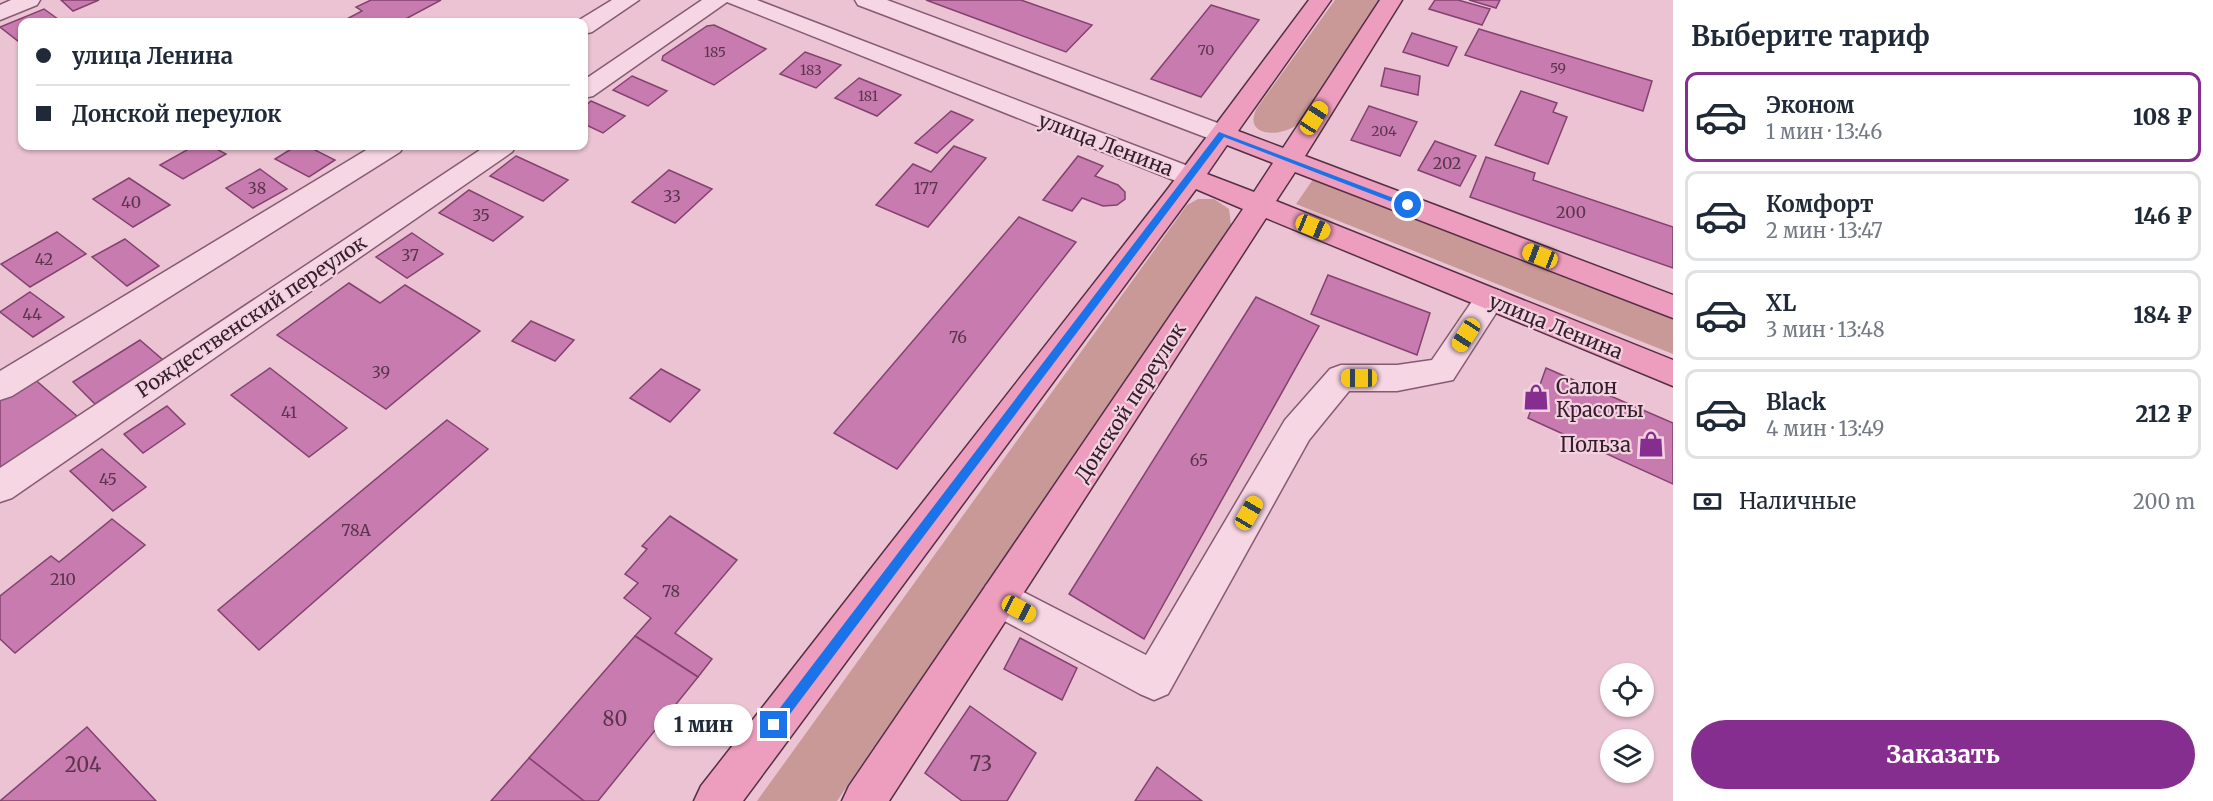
<!DOCTYPE html>
<html lang="ru">
<meta charset="utf-8">
<style>
:root{--surface:#fff;--page:#f6f6f7;--text:#1f2937;--muted:#747a83;--line:#e0e1e3;--accent:#862e90}
body{margin:0;font-family:Merriweather,serif;background:var(--page);color:var(--text);height:100vh;display:flex;flex-direction:column;font-size:22px;white-space:nowrap}
*{box-sizing:border-box;margin:0}
p{font-size:20px;color:var(--muted)}
.icon{flex:none;width:33px;height:33px;fill:none;stroke:currentColor;stroke-width:2;stroke-linecap:round;stroke-linejoin:round}
.map{position:relative;flex:1;overflow:hidden}
.side{display:flex;flex-direction:column;background:var(--surface);width:540px}
.side>*{flex:none}
.hud{position:absolute;left:18px;top:18px;width:570px;height:132px;border-radius:12px;box-shadow:0 2px 4px #0004;display:grid;align-content:center;height:132px;padding:0 18px;background:var(--surface)}
.tools{position:absolute;left:1600px;top:663px;display:grid;gap:12px}
.tools a{display:grid;place-items:center;width:54px;height:54px;border-radius:50%;background:var(--surface);box-shadow:0 2px 4px #0004;font-size:30px}
.end{position:absolute;width:27px;height:27px;margin:-14px;border:8px solid #1a73e8;background:#fff;box-shadow:0 0 0 3px #fff}
.from{border-radius:50%}
.bubble{position:absolute;height:42px;border-radius:21px;background:var(--surface);box-shadow:0 2px 4px #0004;font-size:20px;font-weight:800;line-height:42px;text-align:center}
.car{position:absolute;width:18px;height:36px;margin:-18px -9px;border-radius:8px;box-shadow:0 0 4px 2px #0007;background:linear-gradient(#f5c518 24%,#345 0 40%,#f5c518 0 76%,#345 0 86%,#f5c518 0)}
.hud b{display:flex;align-items:center;gap:21px;height:57px;font-size:22px}
.hud b+b{border-top:2px solid var(--line)}
.hud i{width:15px;height:15px;background:var(--text)}
ul{padding:0;list-style:none}
li{display:flex;align-items:center;gap:18px;height:90px;margin:0 12px 9px;padding:0 6px;border:3px solid var(--line);border-radius:12px}
li div{flex:1}
li b{display:block;font-size:22px}
li em{font-style:normal;font-weight:800}
li.selected{border-color:var(--accent)}
li>.icon{width:54px;height:54px;stroke-width:1.5}
h2{padding:0 18px;font-size:27px;line-height:72px}
.pay{display:flex;align-items:center;gap:15px;height:66px;padding:0 18px;font-size:22px}
.pay p{margin-inline-start:auto}
.action{display:flex;gap:12px;margin-top:auto;padding:12px 18px}
.action a{flex:1;height:69px;border-radius:36px;background:var(--accent);color:#fff;font-size:24px;font-weight:800;line-height:69px;text-align:center}
main{display:flex;flex:1;min-height:0}
.map>svg:first-child{display:block}
.green{fill:#c99998}
.building{fill:#c87baf;stroke:#83426f;stroke-width:1.5}
.lines{fill:none;stroke-linecap:round;stroke-linejoin:round}
.minor-casing{stroke:#855b73;stroke-width:3}
.major-casing{stroke:#532f45;stroke-width:3}
.minor{fill:#f7d6e3;fill-rule:evenodd}
.major{fill:#ed9dbd;fill-rule:evenodd}
.route{fill:#1a73e8}
.labels{text-anchor:middle;dominant-baseline:central;stroke-width:4.5;stroke-linejoin:round;paint-order:stroke}
.far-number-label{font-size:14px;fill:#5a354d}
.number-label{font-size:16px;fill:#5a354d}
.street-label{font-size:20px;fill:#351e2c;stroke:#f3d2df}
.poi-label{font-size:20px;fill:#351e2c;stroke:#f3d2df;text-anchor:start}
.near-number-label{font-size:20px;fill:#5a354d}
</style>
<main>
<div class="map">
<svg width="1673" height="801" viewBox="0 0 1673 801">
<rect width="100%" height="100%" fill="#ebc3d3"/>
<!-- green -->
<g class="green">
<path d="M1335,0H1382L1299,123C1283,138 1241,138 1257,108Z"/>
<polygon points="1314,178 1673,318 1673,354 1296,204"/>
<polygon points="1198,199 1214,199 1229,209 1231,225 837,801 757,801 1187,205"/>
</g>
<!-- building -->
<g class="building">
<polygon points="61,0 99,0 73,11"/>
<polygon points="371,0 441,0 400,22 350,22 345,20 362,11 356,7"/>
<polygon points="926,0 1021,0 1092,25 1066,52"/>
<polygon points="1435,0 1458,0 1490,9 1482,25 1429,9"/>
<polygon points="1469,0 1500,0 1496,8"/>
<polygon points="1211,5 1259,20 1201,97 1151,79"/>
<polygon points="44,9 62,22 22,22 22,39 18,41 0,27"/>
<polygon points="714,25 766,49 714,85 662,60 663,56 707,26"/>
<polygon points="1479,29 1652,81 1643,111 1465,55"/>
<polygon points="1412,33 1457,47 1448,66 1403,52"/>
<polygon points="805,52 841,65 816,88 780,74"/>
<polygon points="1385,68 1420,76 1418,95 1381,86"/>
<polygon points="632,76 667,91 648,106 613,90"/>
<polygon points="859,78 901,95 877,116 835,98"/>
<polygon points="1521,91 1557,103 1553,112 1567,117 1548,164 1495,145"/>
<polygon points="591,101 625,116 603,133 584,124 584,107"/>
<polygon points="1369,106 1417,122 1400,156 1351,140"/>
<polygon points="951,111 973,120 937,153 915,143"/>
<polygon points="1435,141 1476,156 1460,186 1418,170"/>
<polygon points="194,146 211,146 226,154 183,179 160,165"/>
<polygon points="296,146 307,146 335,160 309,177 275,159"/>
<polygon points="954,146 986,158 928,227 876,205 913,164 931,172"/>
<polygon points="516,156 568,180 543,201 490,176"/>
<polygon points="1078,156 1103,166 1095,176 1118,185 1125,192 1125,199 1117,205 1103,206 1082,198 1072,211 1043,200"/>
<polygon points="1486,157 1535,173 1533,180 1673,227 1673,268 1470,197"/>
<polygon points="260,169 287,189 253,208 226,188"/>
<polygon points="669,170 712,189 675,223 632,202"/>
<polygon points="129,178 170,205 133,227 93,199"/>
<polygon points="469,190 523,217 493,241 439,213"/>
<polygon points="1019,217 1076,242 897,469 834,433"/>
<polygon points="57,232 86,254 30,287 1,264"/>
<polygon points="412,233 443,254 407,278 376,257"/>
<polygon points="125,239 159,266 127,286 92,257"/>
<polygon points="1328,275 1430,313 1417,355 1311,314"/>
<polygon points="349,283 380,303 405,285 480,331 386,409 277,335"/>
<polygon points="30,292 64,317 33,337 0,312"/>
<polygon points="1256,297 1319,326 1144,639 1069,594"/>
<polygon points="531,321 574,340 555,361 512,341"/>
<polygon points="140,340 163,360 95,404 73,382"/>
<polygon points="270,368 347,428 309,457 231,395"/>
<polygon points="1546,368 1673,423 1673,484 1528,418"/>
<polygon points="661,369 700,390 670,422 630,398"/>
<polygon points="32,377 78,417 0,469 0,398"/>
<polygon points="167,406 185,424 143,453 124,434"/>
<polygon points="447,420 488,449 259,650 218,610"/>
<polygon points="102,449 146,487 113,511 70,471"/>
<polygon points="670,516 737,560 675,633 712,659 698,677 635,636 651,618 624,598 638,583 625,574 647,549 642,546"/>
<polygon points="112,519 145,545 15,653 0,639 0,596 51,556 59,562"/>
<polygon points="635,636 698,677 598,801 584,801 529,758"/>
<polygon points="1020,638 1077,668 1062,700 1004,669"/>
<polygon points="970,706 1036,753 1007,801 962,801 925,773"/>
<polygon points="87,727 156,801 0,801"/>
<polygon points="529,758 584,801 491,801"/>
<polygon points="1157,767 1202,801 1135,801"/>
</g>
<g class="lines">
<!-- minor casing -->
<g class="minor-casing">
<g id="minor">
<polygon points="11,0 40,0 37,5 0,20 0,5"/>
<polygon points="612,0 639,0 592,32 584,34 584,22 576,22"/>
<polygon points="702,0 757,0 1201,171 1204,177 1201,183 1191,186 1181,183 727,2 593,96 584,98 584,80"/>
<polygon points="855,0 887,0 1231,128 1235,134 1231,140 1222,142 1213,140 858,5"/>
<polygon points="373,146 404,146 400,152 12,396 0,400 0,371"/>
<polygon points="486,146 516,146 512,152 12,498 0,502 0,468"/>
<polygon points="1490,288 1501,291 1505,299 1453,380 1397,391 1349,391 1309,440 1168,694 1154,700 1140,694 986,611 981,598 986,585 1000,580 1146,655 1285,420 1330,369 1341,365 1397,365 1432,360 1479,291"/>
</g>
</g>
<!-- major casing -->
<g class="major-casing">
<path id="major" d="M1309,0H1331L1238,131L1283,148L1380,0H1402L1305,156L1673,295V318L1295,172L1276,201L1673,360V386L1266,218L889,801H842L849,786L1243,209L1196,189L743,801H694L701,786L1167,190ZM1227,145L1273,163L1254,192L1207,174Z"/>
</g>
<!-- minor -->
<use href="#minor" class="minor"/>
<!-- major -->
<use href="#major" class="major"/>
</g>
<!-- route -->
<polygon class="route" points="1219,132 1412,205 1405,207 1224,137 778,730 770,730 770,721"/>
<!-- icons -->
<defs>
<g id="shop-bare" transform="scale(2.07)"><path d="M-5-2.5h2.3a2.7 3.5 0 0 1 5.4 0H5L5.5 6h-11ZM-1.5-2.5h3a1.5 2.3 0 0 0-3 0Z" fill="#862e90" stroke="#f3d2df" stroke-width="2.5" paint-order="stroke"/></g>
</defs>
<g fill-rule="evenodd">
<use href="#shop-bare" x="1536" y="397"/>
<use href="#shop-bare" x="1651" y="444"/>
</g>
<g class="labels">
<!-- far-number labels -->
<g class="far-number-label">
<text x="1206" y="50">70</text>
<text x="715" y="52">185</text>
<text x="1558" y="68">59</text>
<text x="811" y="70">183</text>
<text x="868" y="96">181</text>
<text x="1384" y="131">204</text>
</g>
<!-- number labels -->
<g class="number-label">
<text x="1447" y="163">202</text>
<text x="257" y="188">38</text>
<text x="926" y="188">177</text>
<text x="672" y="196">33</text>
<text x="131" y="202">40</text>
<text x="1571" y="212">200</text>
<text x="481" y="215">35</text>
<text x="410" y="255">37</text>
<text x="44" y="259">42</text>
<text x="32" y="314">44</text>
<text x="958" y="337">76</text>
<text x="381" y="372">39</text>
<text x="289" y="412">41</text>
<text x="1199" y="460">65</text>
<text x="108" y="479">45</text>
<text x="356" y="530">78А</text>
<text x="63" y="579">210</text>
<text x="671" y="591">78</text>
</g>
<!-- street labels -->
<g class="street-label">
<text transform="translate(1106 144) rotate(21)">улица Ленина</text>
<text transform="translate(251 316) rotate(-34)">Рождественский переулок</text>
<text transform="translate(1556 326) rotate(22)">улица Ленина</text>
<text transform="translate(1130 402) rotate(-57)">Донской переулок</text>
</g>
<!-- poi labels -->
<g class="poi-label">
<text x="1556" y="386">Салон<tspan x="1556" dy="23">Красоты</tspan></text>
<text x="1631" y="444" text-anchor="end">Польза</text>
</g>
<!-- near-number labels -->
<g class="near-number-label">
<text x="615" y="718">80</text>
<text x="981" y="763">73</text>
<text x="83" y="764">204</text>
</g>
</g>
</svg>
<div class="tools">
<a><svg class="icon" aria-label="locate" viewBox="0 0 24 24"><circle cx="12" cy="12" r="6"/><path d="M12 2v4M12 18v4M2 12h4M18 12h4"/></svg></a>
<a><svg class="icon" aria-label="layers" viewBox="0 0 24 24"><path d="M12 4l9 5-9 5-9-5zM3 14l9 5 9-5"/></svg></a>
</div>
<i class="end from" style="left:1408px;top:205px"></i>
<i class="end" style="left:774px;top:725px"></i>
<div class="bubble" style="left:654px;top:704px;width:99px">1 мин</div>
<i class="car" style="left:1314px;top:118px;rotate:33deg"></i>
<i class="car" style="left:1313px;top:227px;rotate:112deg"></i>
<i class="car" style="left:1540px;top:256px;rotate:291deg"></i>
<i class="car" style="left:1466px;top:335px;rotate:213deg"></i>
<i class="car" style="left:1359px;top:378px;rotate:270deg"></i>
<i class="car" style="left:1249px;top:513px;rotate:30deg"></i>
<i class="car" style="left:1019px;top:609px;rotate:118deg"></i>
<div class="hud">
<b><i class="from"></i>улица Ленина</b>
<b><i></i>Донской переулок</b>
</div>
</div>
<section class="side">
<h2>Выберите тариф</h2>
<ul>
<li class="selected"><svg class="icon" aria-label="car" viewBox="0 0 24 24"><path d="M5 17H2v-5l4-1 3-4h7l3 4 3 1v5h-3M9 17h6M6 11h13"/><circle cx="7" cy="17" r="2"/><circle cx="17" cy="17" r="2"/></svg><div><b>Эконом</b><p>1 мин · 13:46</p></div><em>108 ₽</em></li>
<li><svg class="icon" aria-label="car" viewBox="0 0 24 24"><path d="M5 17H2v-5l4-1 3-4h7l3 4 3 1v5h-3M9 17h6M6 11h13"/><circle cx="7" cy="17" r="2"/><circle cx="17" cy="17" r="2"/></svg><div><b>Комфорт</b><p>2 мин · 13:47</p></div><em>146 ₽</em></li>
<li><svg class="icon" aria-label="car" viewBox="0 0 24 24"><path d="M5 17H2v-5l4-1 3-4h7l3 4 3 1v5h-3M9 17h6M6 11h13"/><circle cx="7" cy="17" r="2"/><circle cx="17" cy="17" r="2"/></svg><div><b>XL</b><p>3 мин · 13:48</p></div><em>184 ₽</em></li>
<li><svg class="icon" aria-label="car" viewBox="0 0 24 24"><path d="M5 17H2v-5l4-1 3-4h7l3 4 3 1v5h-3M9 17h6M6 11h13"/><circle cx="7" cy="17" r="2"/><circle cx="17" cy="17" r="2"/></svg><div><b>Black</b><p>4 мин · 13:49</p></div><em>212 ₽</em></li>
</ul>
<div class="pay"><svg class="icon" aria-label="cash" viewBox="0 0 24 24"><path d="M3 7h18v10H3z"/><circle cx="12" cy="12" r="2"/></svg>Наличные<p>200 m</p></div>
<div class="action"><a>Заказать</a></div>
</section>
</main>
